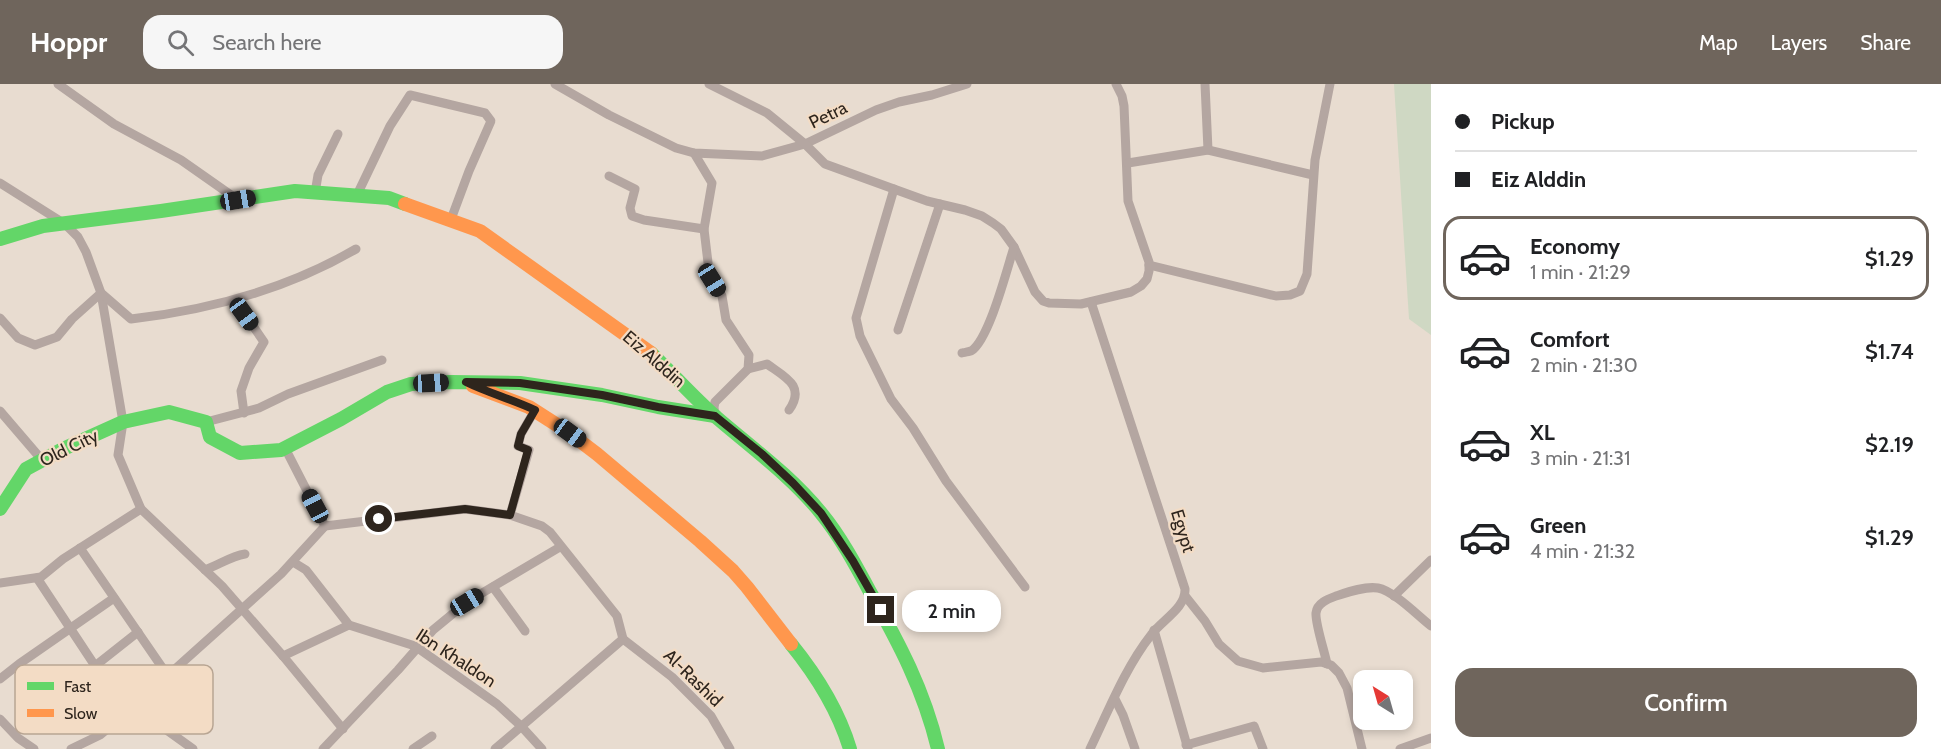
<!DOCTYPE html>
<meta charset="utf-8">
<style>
:root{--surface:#fff;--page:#f6f6f6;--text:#202124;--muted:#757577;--line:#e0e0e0;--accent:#6f655c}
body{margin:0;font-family:Cabin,sans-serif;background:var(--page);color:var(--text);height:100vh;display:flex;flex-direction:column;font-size:22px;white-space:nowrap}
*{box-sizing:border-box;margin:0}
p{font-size:20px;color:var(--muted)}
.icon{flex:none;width:33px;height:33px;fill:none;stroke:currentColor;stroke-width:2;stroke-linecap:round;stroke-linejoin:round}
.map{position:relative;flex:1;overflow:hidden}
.panel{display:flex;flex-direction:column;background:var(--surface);width:510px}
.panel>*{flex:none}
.top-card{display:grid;align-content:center;height:132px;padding:0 24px;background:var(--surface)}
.needle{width:39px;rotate:323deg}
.fabs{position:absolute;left:1353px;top:586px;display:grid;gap:12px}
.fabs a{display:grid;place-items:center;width:60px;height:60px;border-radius:12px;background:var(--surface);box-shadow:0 3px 9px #0003;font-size:30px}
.end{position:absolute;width:27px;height:27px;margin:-14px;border:8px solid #2e251d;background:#fff;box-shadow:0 0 0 3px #fff}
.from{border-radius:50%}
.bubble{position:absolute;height:42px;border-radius:18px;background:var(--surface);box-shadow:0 3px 9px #0003;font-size:20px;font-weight:600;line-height:42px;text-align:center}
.car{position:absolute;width:18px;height:36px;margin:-18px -9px;border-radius:8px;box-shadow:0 0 4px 2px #0007;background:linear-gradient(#222 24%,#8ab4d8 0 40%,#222 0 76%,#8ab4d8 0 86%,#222 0)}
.top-card b{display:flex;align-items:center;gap:21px;height:57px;font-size:22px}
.top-card b+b{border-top:2px solid var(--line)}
.top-card i{width:15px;height:15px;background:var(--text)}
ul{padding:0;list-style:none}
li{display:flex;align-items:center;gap:18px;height:84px;margin:0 12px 9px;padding:0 12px;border:3px solid transparent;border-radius:18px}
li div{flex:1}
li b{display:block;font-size:22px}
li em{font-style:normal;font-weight:600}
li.current{border-color:var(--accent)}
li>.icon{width:54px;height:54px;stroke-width:1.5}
.button{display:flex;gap:12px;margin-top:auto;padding:12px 24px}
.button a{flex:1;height:69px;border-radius:18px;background:var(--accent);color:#fff;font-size:24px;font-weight:600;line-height:69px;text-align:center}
header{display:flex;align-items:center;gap:36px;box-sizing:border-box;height:84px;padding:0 30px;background:var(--accent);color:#fff}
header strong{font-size:28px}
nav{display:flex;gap:33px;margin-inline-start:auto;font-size:21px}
.search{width:420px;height:54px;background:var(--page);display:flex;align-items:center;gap:15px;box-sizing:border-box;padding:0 21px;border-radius:18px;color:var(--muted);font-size:22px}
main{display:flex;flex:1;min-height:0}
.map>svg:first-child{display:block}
.green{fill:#cfd8c3}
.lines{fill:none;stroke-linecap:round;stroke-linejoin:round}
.street{stroke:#b4a6a1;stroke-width:9}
.fast{stroke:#63d668;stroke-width:14}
.slow{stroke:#ff974d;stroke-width:14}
.route{stroke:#2e251d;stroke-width:8}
.labels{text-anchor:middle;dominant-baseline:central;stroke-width:4.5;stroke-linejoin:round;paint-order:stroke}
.street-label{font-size:18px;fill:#2e251d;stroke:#f3dcc5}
.key{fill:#f3dcc5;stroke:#b8a593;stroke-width:1.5}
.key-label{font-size:16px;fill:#2e251d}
</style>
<header>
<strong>Hoppr</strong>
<div class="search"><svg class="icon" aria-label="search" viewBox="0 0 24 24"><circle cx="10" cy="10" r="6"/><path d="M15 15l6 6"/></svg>Search here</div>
<nav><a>Map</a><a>Layers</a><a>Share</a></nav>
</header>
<main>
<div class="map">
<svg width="1431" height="665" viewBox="0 0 1431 665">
<rect width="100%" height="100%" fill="#e8dcd0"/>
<!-- green -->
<polygon class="green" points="1394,0 1431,0 1431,251 1409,235"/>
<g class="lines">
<!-- street -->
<g class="street">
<polyline points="58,0 114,40 181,76 238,116"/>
<polyline points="555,0 609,31 676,64 694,69 762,72 805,60 876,26 899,18 932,11 967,0"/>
<polyline points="709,0 767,29 805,60 825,80 927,117 965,126 982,132 993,139 1001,145 1014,163 1035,208 1043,217 1049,219 1081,220 1131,208 1141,202 1147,195 1149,187 1149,178 1128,117 1124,22 1122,12 1116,0"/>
<polyline points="1205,0 1208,66"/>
<polyline points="694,69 712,99 704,145 709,187 712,196 722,212 726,236 749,271 748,285 715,318 714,323 715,332"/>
<polyline points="1128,79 1208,66 1313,91"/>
<polyline points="609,92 635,105 630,124 632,132 644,136 704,145"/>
<polyline points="0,99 65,140 78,153 86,168 101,209 123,338 118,371 141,425 222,502 283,572 343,645"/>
<polyline points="894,105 856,234 860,252 891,315 913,344 946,397 1025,503"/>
<polyline points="315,109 318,91 338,50"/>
<polyline points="356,113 390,42 410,11 485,29 491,37 469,87 450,138"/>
<polyline points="1149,181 1276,212 1290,211 1300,207 1307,190 1315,76 1330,0"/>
<polyline points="235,216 264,258 249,284 241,307 244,329"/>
<path d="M0,234L18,254L35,261L57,253L72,235L101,209L131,235C210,226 287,205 356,165"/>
<polyline points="898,246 940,120"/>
<path d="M962,269C963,269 970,267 971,267C989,256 1007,185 1014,163"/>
<path d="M748,285L767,280C785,293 806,302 789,326"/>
<polyline points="0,327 42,376"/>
<polyline points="206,338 259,324 288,310 382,276"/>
<polyline points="510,431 529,366 518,362 521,350 535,326"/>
<polyline points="325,442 465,425 510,431 542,442 550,448 617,532 623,555"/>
<polyline points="80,464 168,592"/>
<polyline points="293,478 306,486 349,541 415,562 497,620 521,642 542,665"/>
<path d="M205,486C219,481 231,472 245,470"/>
<polyline points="37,494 111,606 193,665"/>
<polyline points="0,499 41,493 63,475 141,425"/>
<polyline points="493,503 525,547"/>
<polyline points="1394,512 1431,476"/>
<polyline points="1186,513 1205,537 1219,560 1238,577 1263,584 1321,578 1331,581 1339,589 1347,604 1362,665"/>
<polyline points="1154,546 1188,665"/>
<polyline points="623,555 672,593 711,632 730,665"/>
<polyline points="283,572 349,541"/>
<path d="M1327,580C1325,569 1315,539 1316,529C1317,519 1328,515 1336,512C1348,508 1365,502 1378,504C1394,507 1418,532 1431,542"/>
<polyline points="95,582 138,548"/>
<polyline points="0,595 19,580 114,514"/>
<polyline points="1115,615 1123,631 1135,665"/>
<polyline points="0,635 18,654 34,665"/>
<polyline points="1186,661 1254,642 1263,665"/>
<polyline points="71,665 100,651 126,629 281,490 325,442 285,364"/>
<polyline points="323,665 398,586 433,546 467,518 560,463"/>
<polyline points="413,665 432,652"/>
<polyline points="495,665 623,555"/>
<path d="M1090,665C1108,628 1125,584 1151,551C1162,536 1186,524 1185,505L1091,218"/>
<polyline points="1400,665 1431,654"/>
</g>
<!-- fast -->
<g class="fast">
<polyline points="0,155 43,142 161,127 295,107 389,114 405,120"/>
<path d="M651,269C673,290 693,313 716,333C752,364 791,392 821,429C840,452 855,480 869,506C899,559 924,606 938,665"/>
<polyline points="0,425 26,385 63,365 123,338 169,328 206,338 210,353 240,369 281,366 341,335 387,308 411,300 451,298 520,299 602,311 658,323 715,332"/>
<path d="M791,560C817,592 838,625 850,665"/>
</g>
<!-- slow -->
<g class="slow">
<polyline points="405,120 480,147 651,269"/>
<polyline points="473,302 529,323 568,348 597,370 700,457 733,487 747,503 791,560"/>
</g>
</g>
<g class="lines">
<!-- route -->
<path class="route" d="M379,435L465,425L510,431L528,366L518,362L521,350L535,326C512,315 488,309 466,298L520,299L602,311L658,323L715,332L762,370L793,399L821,429L853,477L881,526"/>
</g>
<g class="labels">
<!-- street labels -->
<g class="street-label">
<text transform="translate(828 31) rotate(-26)">Petra</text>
<text transform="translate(654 275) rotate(41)">Eiz Alddin</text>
<text transform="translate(69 364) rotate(-26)">Old City</text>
<text transform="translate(1183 447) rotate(73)">Egypt</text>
<text transform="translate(456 574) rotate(33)">Ibn Khaldon</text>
<text transform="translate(693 594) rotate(44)">Al-Rashid</text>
</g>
</g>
<!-- legend -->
<rect x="15" y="581" width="198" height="69" rx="9" class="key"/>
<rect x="27" y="598" width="27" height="8" fill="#63d668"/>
<rect x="27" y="625" width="27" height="8" fill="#ff974d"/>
<g class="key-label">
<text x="64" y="608">Fast</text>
<text x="64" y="635">Slow</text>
</g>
</svg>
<div class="fabs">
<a><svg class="needle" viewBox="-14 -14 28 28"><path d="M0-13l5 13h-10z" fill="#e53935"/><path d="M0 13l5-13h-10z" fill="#757577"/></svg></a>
</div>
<i class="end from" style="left:379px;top:435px"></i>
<i class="end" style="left:881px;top:526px"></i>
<div class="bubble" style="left:902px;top:506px;width:99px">2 min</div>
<i class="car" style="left:238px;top:116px;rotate:81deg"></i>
<i class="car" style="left:712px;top:196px;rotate:148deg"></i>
<i class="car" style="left:244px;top:230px;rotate:144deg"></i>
<i class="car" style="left:431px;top:299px;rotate:87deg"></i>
<i class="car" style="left:570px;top:349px;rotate:126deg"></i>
<i class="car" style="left:315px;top:422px;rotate:332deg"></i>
<i class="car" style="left:467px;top:518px;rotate:59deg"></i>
</div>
<section class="panel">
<div class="top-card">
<b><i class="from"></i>Pickup</b>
<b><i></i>Eiz Alddin</b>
</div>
<ul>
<li class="current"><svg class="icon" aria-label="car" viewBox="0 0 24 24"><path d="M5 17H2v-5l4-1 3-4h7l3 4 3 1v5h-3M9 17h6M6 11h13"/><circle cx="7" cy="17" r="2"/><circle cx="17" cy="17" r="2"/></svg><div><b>Economy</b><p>1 min · 21:29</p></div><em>$1.29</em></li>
<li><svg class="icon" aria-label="car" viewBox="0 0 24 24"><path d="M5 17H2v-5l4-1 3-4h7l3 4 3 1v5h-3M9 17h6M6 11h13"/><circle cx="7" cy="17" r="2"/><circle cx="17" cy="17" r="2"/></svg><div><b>Comfort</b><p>2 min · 21:30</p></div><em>$1.74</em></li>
<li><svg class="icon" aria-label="car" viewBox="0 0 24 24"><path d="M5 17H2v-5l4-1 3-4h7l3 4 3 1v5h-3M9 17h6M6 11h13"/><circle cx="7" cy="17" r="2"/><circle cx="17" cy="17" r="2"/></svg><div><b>XL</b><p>3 min · 21:31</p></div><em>$2.19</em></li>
<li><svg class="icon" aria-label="car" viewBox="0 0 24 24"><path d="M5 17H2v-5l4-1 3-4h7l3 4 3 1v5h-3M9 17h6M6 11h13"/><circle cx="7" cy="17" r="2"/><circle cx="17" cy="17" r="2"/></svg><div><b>Green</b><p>4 min · 21:32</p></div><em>$1.29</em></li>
</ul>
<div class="button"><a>Confirm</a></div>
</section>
</main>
